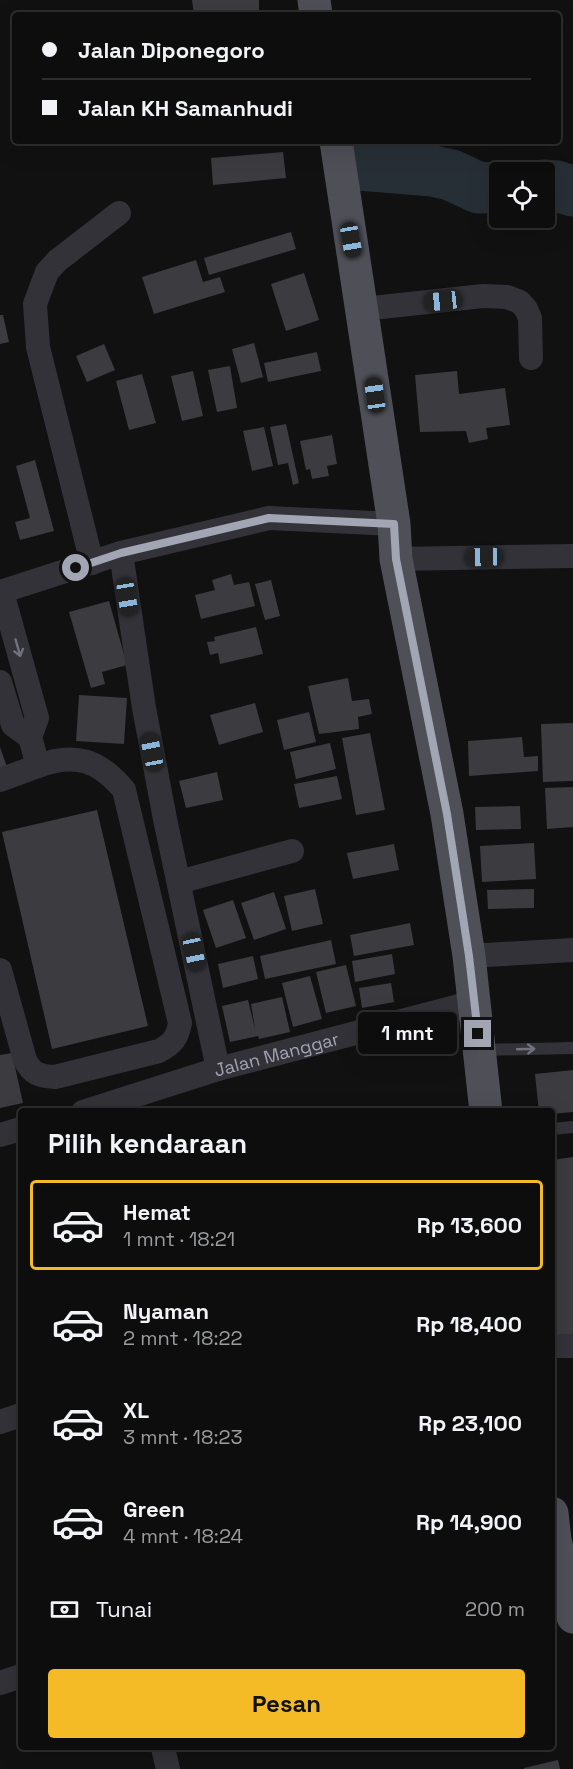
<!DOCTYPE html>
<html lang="id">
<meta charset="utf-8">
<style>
:root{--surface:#0d0d0e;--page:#1b1b1c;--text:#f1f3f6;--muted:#9a9c9e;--line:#2d2d2e;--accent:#f5bb26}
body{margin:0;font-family:"Space Grotesk",sans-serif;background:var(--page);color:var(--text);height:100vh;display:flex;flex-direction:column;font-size:22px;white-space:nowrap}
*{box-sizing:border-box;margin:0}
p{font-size:20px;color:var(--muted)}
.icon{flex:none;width:33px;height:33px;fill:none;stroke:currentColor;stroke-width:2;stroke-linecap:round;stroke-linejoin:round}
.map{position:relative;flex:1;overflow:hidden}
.panel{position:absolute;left:18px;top:1108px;width:537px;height:642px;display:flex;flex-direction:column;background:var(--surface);border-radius:6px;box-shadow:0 6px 24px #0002,0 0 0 2px var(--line)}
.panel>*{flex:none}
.top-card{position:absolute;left:12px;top:12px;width:549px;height:132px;border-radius:6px;box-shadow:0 6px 24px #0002,0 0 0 2px var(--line);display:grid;align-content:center;height:132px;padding:0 30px;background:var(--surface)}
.fabs{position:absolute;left:489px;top:162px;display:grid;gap:12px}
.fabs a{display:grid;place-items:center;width:66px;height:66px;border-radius:6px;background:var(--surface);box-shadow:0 6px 24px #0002,0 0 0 2px var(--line);font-size:30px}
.end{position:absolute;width:27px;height:27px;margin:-14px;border:8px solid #a2a6b4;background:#111;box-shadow:0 0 0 3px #111}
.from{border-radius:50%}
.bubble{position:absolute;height:42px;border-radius:6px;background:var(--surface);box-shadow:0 6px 24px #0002,0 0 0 2px var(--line);font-size:20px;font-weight:700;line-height:42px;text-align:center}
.car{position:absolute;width:18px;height:36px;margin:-18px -9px;border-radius:8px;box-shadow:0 0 4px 2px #0007;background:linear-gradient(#222 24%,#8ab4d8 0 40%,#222 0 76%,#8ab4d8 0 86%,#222 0)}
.top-card b{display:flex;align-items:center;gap:21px;height:57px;font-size:22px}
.top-card b+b{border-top:2px solid var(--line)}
.top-card i{width:15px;height:15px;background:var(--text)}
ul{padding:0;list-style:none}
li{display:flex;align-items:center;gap:18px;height:90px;margin:0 12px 9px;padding:0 18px;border:3px solid transparent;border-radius:6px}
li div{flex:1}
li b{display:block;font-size:22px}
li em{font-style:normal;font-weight:700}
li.selected{border-color:var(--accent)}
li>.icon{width:54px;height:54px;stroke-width:1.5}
h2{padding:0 30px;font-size:27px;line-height:72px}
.pay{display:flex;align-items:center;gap:15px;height:66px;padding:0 30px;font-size:22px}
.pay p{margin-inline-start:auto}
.button{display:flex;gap:12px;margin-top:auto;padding:12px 30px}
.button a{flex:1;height:69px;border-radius:6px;background:var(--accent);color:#111;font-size:24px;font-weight:700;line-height:69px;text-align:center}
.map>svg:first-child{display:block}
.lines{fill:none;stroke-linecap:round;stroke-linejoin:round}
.river{stroke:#272f36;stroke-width:51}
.building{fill:#3b3b40}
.service{stroke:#323238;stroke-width:12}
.minor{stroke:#323238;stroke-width:24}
.primary{stroke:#4e4f57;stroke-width:33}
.oneway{stroke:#70727c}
.route{stroke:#a2a6b4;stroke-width:8}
.labels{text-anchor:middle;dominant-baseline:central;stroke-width:5;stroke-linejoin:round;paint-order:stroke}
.street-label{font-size:18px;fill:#a2a6b4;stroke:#0c0c0d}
</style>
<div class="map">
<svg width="573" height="1769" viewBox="0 0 573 1769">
<rect width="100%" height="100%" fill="#111112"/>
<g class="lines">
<!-- river -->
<g class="river">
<polyline points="359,165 433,171 451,175 479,188 500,187"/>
<polyline points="544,185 556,186 573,191"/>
</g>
</g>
<!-- building -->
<g class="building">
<polygon points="192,0 259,0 259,12 225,15 194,15"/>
<polygon points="283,152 286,178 213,185 211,158"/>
<polygon points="291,232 296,249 209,275 204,258"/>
<polygon points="196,260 203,282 220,277 225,292 154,314 142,277"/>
<polygon points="304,273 319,320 286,331 271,284"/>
<polygon points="0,315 3,315 9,342 0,344"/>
<polygon points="254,343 263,377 241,383 232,349"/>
<polygon points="104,344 115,370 87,382 76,356"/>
<polygon points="317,352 321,371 268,382 264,363"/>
<polygon points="230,366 237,408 217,412 208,370"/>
<polygon points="193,371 203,416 182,421 171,376"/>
<polygon points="457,371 459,394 505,388 510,425 486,428 488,439 469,443 466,431 420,432 415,375"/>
<polygon points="142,374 156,423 129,430 116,381"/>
<polygon points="286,424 299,483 293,485 288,463 278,465 270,427"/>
<polygon points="264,427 273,466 252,471 243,431"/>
<polygon points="332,435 337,464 327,466 329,476 312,479 310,469 306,470 300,441"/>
<polygon points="35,460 54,531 20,540 15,522 30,518 16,466"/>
<polygon points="231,574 234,585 249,582 255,606 201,619 195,595 215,590 212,580"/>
<polygon points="271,580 280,616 265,620 255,584"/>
<polygon points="109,601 127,665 102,672 105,684 91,688 69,612"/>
<polygon points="256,627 263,654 220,664 218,653 210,655 207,642 215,641 214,637"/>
<polygon points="348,678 352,701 369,699 372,714 358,717 359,729 319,734 308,686"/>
<polygon points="79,695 127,698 124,744 76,741"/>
<polygon points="255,703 263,732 219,745 210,715"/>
<polygon points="309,712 316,742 284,750 277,720"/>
<polygon points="573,723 573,781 543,782 541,724"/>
<polygon points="370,733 385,810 356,815 342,738"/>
<polygon points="522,737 524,757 538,756 538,771 469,776 468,741"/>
<polygon points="330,743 336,769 296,779 290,752"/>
<polygon points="0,747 7,767 0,770"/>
<polygon points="217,772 223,800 186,808 179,781"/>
<polygon points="337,776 342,799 299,808 294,784"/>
<polygon points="573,787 573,827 547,829 545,788"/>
<polygon points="520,806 521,829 476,830 475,807"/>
<polygon points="97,810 148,1026 52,1049 2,832"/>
<polygon points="534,843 536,879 482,882 480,846"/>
<polygon points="394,844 399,870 353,879 347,853"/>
<polygon points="315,889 323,924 292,931 284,896"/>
<polygon points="534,889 534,908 488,909 487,890"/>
<polygon points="274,892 286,929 254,940 241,903"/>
<polygon points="233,900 246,938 216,948 203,910"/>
<polygon points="410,923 414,945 354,956 350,935"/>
<polygon points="331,940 336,964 265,979 260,956"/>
<polygon points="392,954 395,974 355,982 352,961"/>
<polygon points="253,956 258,979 223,988 218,964"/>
<polygon points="346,965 356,1006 326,1013 316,972"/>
<polygon points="310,976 322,1019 293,1027 282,983"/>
<polygon points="391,983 394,1002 362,1008 359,988"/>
<polygon points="282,997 290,1032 259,1039 258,1036 230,1042 222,1006 248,1000 255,1029 251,1004"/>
<polygon points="12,1053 23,1103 0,1108 0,1055"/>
<polygon points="573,1070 573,1112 552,1114 552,1112 539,1112 535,1074"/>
<polygon points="573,1157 573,1334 552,1336 552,1160"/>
<polygon points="558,1760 560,1769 524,1769 524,1768"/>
</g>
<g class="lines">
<!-- service -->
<g class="service">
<polyline points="481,1050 573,1048"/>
<polyline points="552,1129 573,1127"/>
</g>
<!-- minor -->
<g class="minor">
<polyline points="363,309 483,296 507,297 520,302 526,309 530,318 531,358"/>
<polyline points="121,553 144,708 165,819 218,1069"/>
<polyline points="396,559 573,556"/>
<polyline points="92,563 38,347 35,304 47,272 57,261 119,213"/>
<polyline points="0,592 121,553 269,518 394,524"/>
<polyline points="0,682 13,725 30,737"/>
<polyline points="0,780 38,766"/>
<polyline points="179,882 292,851"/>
<polyline points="469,956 573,950"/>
<path d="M0,970L25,1060C32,1074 39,1076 55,1077L159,1051C172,1044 177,1039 180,1023L124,790C99,760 75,752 38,766L30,737L37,718L2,592"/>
<path id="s1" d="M83,1112L218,1069L474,1002"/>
<polyline points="0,1135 21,1129"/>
<polyline points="552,1346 573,1346"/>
<polyline points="0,1422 21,1415"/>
<polyline points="0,1683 21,1676"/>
<polyline points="163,1748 168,1769"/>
</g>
<!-- primary -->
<g class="primary">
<polyline points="314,0 316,15"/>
<polyline points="336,141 394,524 396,559 447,814 469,956 486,1112"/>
<polyline points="552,1513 555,1540 573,1617"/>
</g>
</g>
<!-- one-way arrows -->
<defs><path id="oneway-shaft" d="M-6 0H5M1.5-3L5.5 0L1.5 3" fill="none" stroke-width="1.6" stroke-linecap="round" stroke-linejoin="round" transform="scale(1.5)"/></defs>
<g class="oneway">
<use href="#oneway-shaft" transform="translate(18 648) rotate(74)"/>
<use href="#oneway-shaft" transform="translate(526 1049) rotate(-2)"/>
</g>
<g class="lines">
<!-- route -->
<polyline class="route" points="76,568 121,553 269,518 394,524 396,559 447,814 469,956 478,1034"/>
</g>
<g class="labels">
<!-- street labels -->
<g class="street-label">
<text stroke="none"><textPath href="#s1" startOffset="202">Jalan Manggar</textPath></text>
</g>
</g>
</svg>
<div class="fabs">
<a><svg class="icon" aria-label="locate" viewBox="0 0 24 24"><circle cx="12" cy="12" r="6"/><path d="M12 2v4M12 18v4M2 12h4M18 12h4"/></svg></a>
</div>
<i class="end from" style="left:76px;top:568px"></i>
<i class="end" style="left:478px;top:1034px"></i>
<div class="bubble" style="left:358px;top:1012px;width:99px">1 mnt</div>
<i class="car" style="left:351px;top:240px;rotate:170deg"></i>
<i class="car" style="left:443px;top:301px;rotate:264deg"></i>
<i class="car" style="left:375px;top:395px;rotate:352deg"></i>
<i class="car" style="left:484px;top:557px;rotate:269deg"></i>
<i class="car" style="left:127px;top:597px;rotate:171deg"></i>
<i class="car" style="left:152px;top:752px;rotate:349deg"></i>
<i class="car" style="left:194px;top:952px;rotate:168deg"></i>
<div class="top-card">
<b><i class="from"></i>Jalan Diponegoro</b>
<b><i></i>Jalan KH Samanhudi</b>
</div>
<section class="panel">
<h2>Pilih kendaraan</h2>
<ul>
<li class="selected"><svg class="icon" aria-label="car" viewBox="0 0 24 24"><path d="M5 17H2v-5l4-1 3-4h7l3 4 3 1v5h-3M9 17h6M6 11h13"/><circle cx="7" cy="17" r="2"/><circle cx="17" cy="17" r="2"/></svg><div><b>Hemat</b><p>1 mnt · 18:21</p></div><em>Rp 13,600</em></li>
<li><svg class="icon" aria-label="car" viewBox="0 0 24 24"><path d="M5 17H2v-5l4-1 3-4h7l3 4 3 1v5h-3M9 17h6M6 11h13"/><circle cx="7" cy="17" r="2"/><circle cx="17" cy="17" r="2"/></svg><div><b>Nyaman</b><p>2 mnt · 18:22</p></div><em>Rp 18,400</em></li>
<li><svg class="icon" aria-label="car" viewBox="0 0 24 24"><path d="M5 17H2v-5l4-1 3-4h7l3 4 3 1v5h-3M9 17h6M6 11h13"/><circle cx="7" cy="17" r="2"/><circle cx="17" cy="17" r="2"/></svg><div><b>XL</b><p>3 mnt · 18:23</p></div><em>Rp 23,100</em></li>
<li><svg class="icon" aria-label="car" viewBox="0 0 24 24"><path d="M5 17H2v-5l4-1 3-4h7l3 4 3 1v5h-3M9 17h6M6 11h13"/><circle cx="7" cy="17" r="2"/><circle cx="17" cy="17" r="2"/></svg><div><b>Green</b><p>4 mnt · 18:24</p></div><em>Rp 14,900</em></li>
</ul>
<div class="pay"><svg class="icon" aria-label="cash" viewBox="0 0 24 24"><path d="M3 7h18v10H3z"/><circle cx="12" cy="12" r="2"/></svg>Tunai<p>200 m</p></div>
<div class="button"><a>Pesan</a></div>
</section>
</div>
